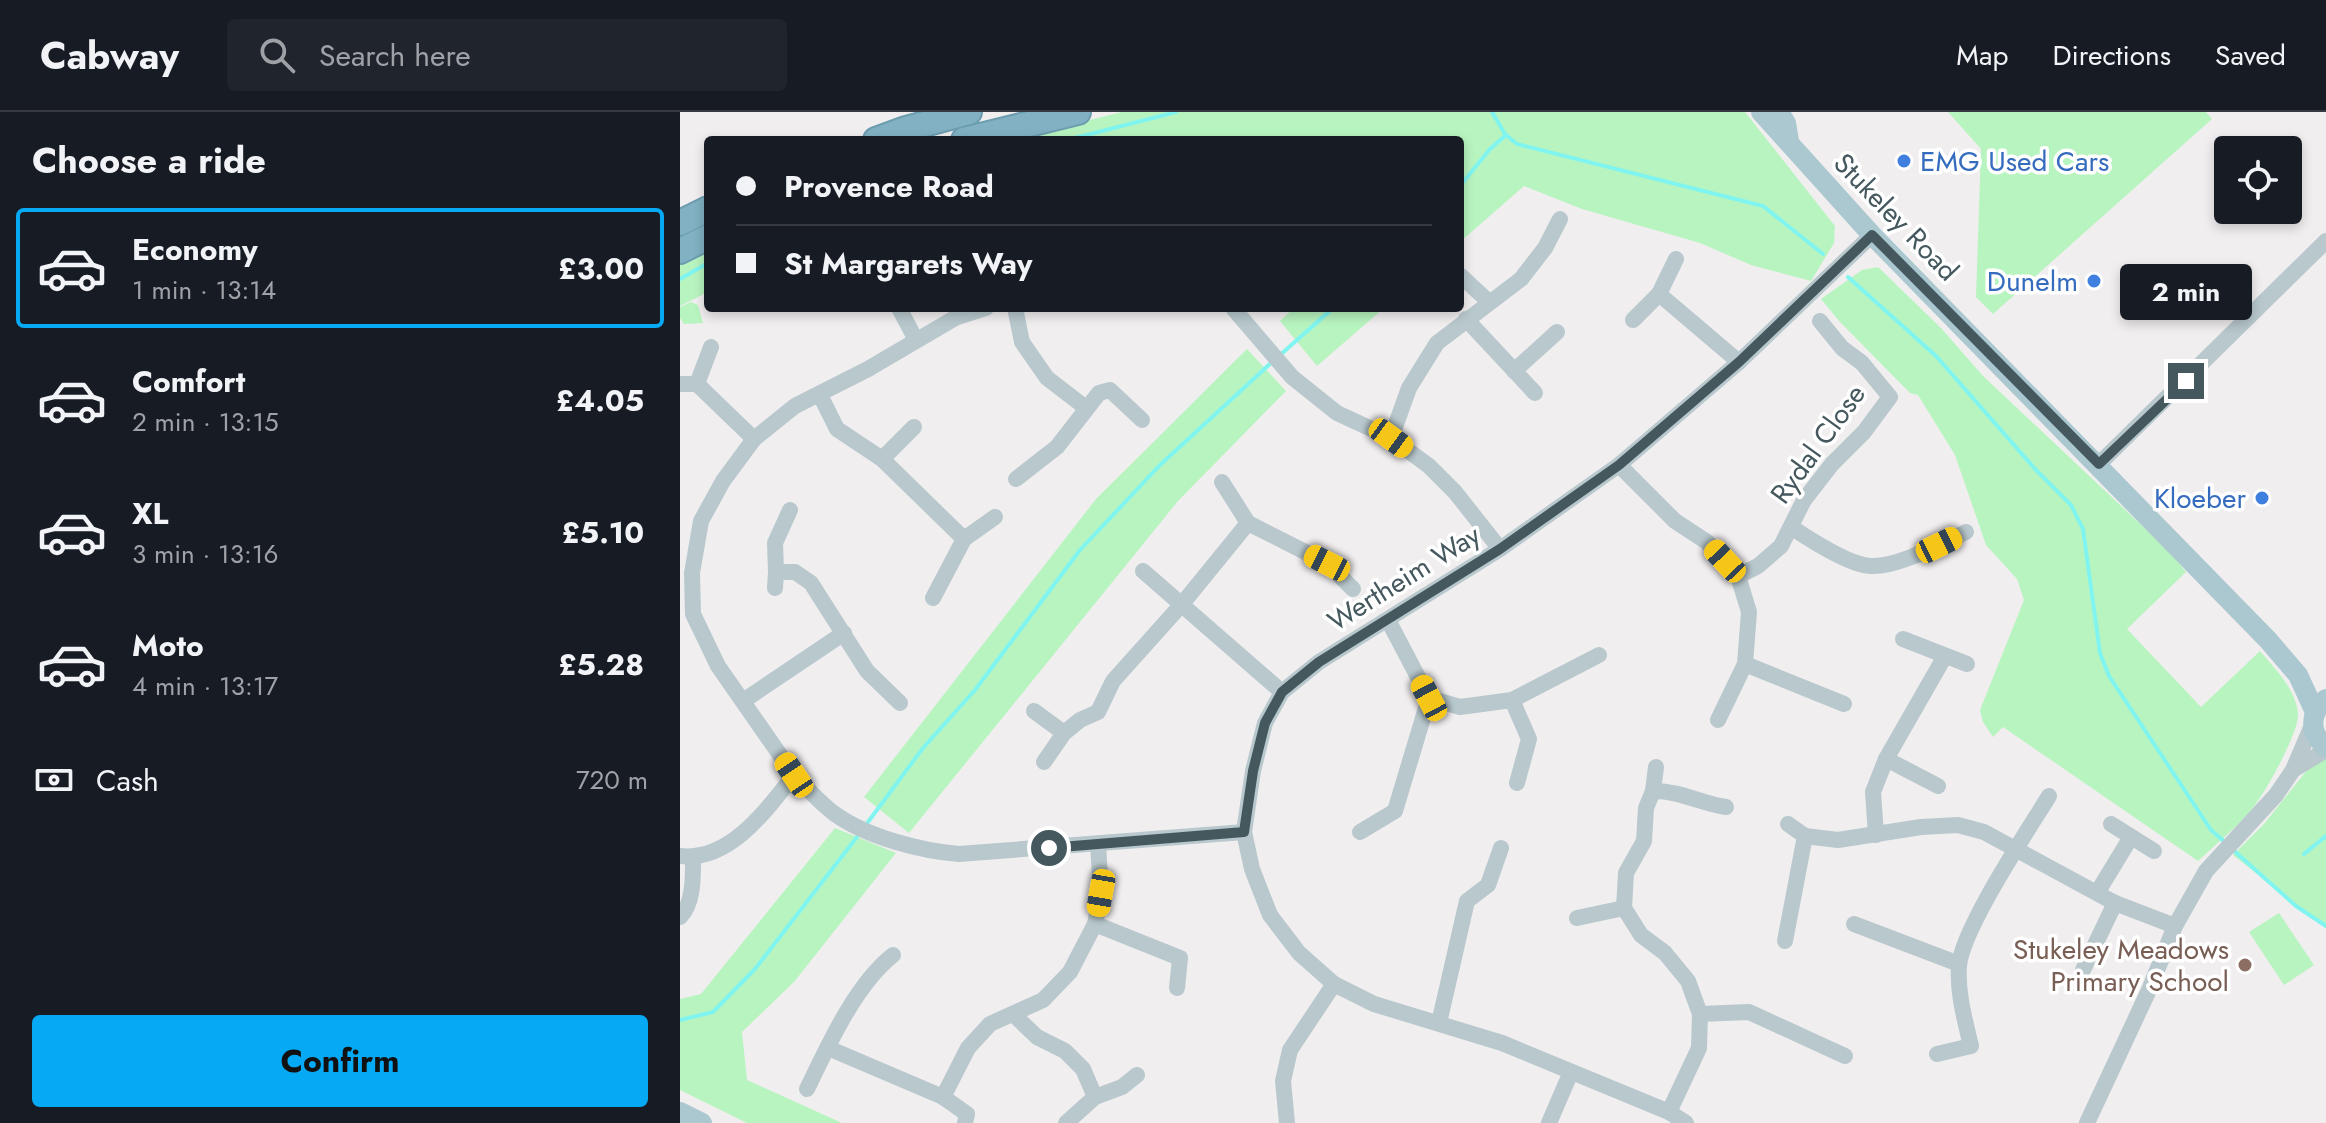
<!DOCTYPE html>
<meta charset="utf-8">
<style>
:root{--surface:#171b24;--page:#20242c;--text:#f1f3f6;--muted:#9ea1a6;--line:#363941;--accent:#06aaf4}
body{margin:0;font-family:Jost,sans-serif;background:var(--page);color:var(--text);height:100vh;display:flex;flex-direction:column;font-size:30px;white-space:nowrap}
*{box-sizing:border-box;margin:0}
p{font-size:26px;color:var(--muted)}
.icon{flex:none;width:44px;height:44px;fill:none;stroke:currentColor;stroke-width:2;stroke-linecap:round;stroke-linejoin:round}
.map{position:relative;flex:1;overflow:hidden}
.drawer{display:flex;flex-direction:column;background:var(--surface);width:680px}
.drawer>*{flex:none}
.guide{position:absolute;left:24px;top:24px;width:760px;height:176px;border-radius:8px;box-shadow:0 4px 12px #0003;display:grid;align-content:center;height:176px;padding:0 32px;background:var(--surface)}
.fabs{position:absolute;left:1534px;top:24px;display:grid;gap:16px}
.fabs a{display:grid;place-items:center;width:88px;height:88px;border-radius:8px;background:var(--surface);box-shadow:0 4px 12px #0003;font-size:40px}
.end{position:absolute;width:36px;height:36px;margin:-18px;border:10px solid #44585e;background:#fff;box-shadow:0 0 0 4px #fff}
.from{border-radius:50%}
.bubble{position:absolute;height:56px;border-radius:8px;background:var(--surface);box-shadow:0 4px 12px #0003;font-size:26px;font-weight:700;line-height:56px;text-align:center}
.car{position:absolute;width:24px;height:48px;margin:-24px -12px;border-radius:10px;box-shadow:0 0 6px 2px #0007;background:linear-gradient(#f5c518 24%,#345 0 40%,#f5c518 0 76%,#345 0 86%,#f5c518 0)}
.guide b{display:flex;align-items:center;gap:28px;height:76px;font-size:30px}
.guide b+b{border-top:2px solid var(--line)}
.guide i{width:20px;height:20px;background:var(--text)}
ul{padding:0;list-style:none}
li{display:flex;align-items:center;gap:24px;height:120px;margin:0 16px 12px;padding:0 16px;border:4px solid transparent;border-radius:8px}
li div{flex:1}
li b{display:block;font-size:30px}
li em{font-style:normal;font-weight:700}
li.on{border-color:var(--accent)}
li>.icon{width:72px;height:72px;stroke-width:1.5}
h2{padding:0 32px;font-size:36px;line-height:96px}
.pay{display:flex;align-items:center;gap:20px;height:88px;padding:0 32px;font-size:30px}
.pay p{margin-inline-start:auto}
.primary-button{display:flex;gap:16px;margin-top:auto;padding:16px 32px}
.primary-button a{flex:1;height:92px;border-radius:8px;background:var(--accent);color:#111;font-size:32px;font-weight:700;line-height:92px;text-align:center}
header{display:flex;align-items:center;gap:48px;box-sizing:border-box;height:112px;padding:0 40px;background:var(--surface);border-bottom:2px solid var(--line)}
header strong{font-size:38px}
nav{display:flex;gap:44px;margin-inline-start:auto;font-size:28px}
.search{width:560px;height:72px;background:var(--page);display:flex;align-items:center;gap:20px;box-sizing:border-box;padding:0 28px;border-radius:8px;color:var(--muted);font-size:30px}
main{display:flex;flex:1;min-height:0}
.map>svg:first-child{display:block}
.green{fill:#b8f4c0}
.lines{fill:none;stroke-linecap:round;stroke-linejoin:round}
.stream{stroke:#80f5f0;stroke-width:4}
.highway-casing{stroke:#6c9daf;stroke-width:28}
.minor{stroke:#b8c8cd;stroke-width:16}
.major{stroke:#abc7d0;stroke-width:20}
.highway{stroke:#81b1c3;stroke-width:24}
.route{stroke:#44585e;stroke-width:10}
.shop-dot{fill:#3f7fe0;stroke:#fff;stroke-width:3}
.education-dot{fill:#8d6e63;stroke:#fff;stroke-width:3}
.labels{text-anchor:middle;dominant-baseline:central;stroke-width:7;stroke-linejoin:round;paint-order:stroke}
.shop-label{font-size:28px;fill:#366cbe;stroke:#fff;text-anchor:end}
.street-label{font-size:28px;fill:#44585e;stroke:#fff}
.education-label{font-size:28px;fill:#785e54;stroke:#fff;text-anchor:end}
</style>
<header>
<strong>Cabway</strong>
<div class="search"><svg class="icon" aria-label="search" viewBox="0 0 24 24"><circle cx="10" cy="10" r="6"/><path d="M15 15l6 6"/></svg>Search here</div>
<nav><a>Map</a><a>Directions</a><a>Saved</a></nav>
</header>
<main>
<section class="drawer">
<h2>Choose a ride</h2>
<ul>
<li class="on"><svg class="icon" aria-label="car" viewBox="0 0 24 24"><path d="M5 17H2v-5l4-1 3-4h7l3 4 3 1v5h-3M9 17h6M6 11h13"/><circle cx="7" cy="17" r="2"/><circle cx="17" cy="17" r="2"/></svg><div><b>Economy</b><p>1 min · 13:14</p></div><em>£3.00</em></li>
<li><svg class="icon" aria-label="car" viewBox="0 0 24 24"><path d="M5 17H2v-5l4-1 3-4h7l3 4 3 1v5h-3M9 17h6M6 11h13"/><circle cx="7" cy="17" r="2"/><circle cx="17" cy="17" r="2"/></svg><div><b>Comfort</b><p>2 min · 13:15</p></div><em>£4.05</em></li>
<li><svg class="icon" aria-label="car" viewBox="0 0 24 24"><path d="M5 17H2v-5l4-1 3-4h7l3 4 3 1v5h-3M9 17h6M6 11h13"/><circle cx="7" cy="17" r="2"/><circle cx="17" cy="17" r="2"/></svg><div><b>XL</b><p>3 min · 13:16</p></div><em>£5.10</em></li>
<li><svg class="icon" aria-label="car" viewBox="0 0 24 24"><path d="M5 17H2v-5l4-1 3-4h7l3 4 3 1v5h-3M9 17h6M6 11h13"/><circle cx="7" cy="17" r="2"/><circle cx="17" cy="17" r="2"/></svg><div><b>Moto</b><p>4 min · 13:17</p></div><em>£5.28</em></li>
</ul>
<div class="pay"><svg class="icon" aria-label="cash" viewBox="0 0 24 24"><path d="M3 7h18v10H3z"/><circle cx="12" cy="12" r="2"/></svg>Cash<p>720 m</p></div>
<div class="primary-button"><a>Confirm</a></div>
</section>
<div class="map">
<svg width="1646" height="1011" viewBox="0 0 1646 1011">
<rect width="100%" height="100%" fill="#f1eeef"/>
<!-- green -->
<g class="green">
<polygon points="442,0 1065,0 1155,114 1154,131 1131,169 1071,153 1020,131 902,97 844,74 780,130 780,28 328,28"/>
<polygon points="1268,0 1526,0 1532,7 1313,202 1296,185 1301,37"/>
<polygon points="28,136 28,180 0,194 0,151"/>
<path d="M1198,155L1261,216L1303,264L1489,439L1506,460L1447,517L1521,595L1580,539C1595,557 1617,578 1618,603C1618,623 1582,687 1568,702C1552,719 1534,734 1518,749L1323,615L1313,625L1303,610L1300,598L1344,488L1337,467L1306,433L1275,343L1238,283L1230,281L1160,210L1141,187L1182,158Z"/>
<polygon points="11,190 18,193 23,211 4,212 0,206 0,195"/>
<polygon points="614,196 704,196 637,254 600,209"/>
<polygon points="567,237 606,279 498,389 229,721 184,685 416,387"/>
<polygon points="1646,647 1646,816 1553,743 1584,712 1631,653"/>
<polygon points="155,716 216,741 114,870 62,920 67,968 162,1011 67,1011 0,978 0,887 21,882"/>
<polygon points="1599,801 1634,853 1604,873 1569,820"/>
</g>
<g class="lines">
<!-- stream -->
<g class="stream">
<polyline points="812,0 825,22"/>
<polyline points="387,28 496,0"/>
<polyline points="780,74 810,37 826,23 837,32 1083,94 1143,142"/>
<polyline points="1168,165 1256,244 1355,357 1391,393 1403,417 1420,541 1429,564 1531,718 1546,731"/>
<polyline points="0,167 28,151"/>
<polyline points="599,244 653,196"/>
<polyline points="185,714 243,636 295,578 400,438 480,353 592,250"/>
<polyline points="1552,737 1616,794 1646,814"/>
<polyline points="1624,742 1646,724"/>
<polyline points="0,908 33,900 75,857 180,721"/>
</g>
<!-- highway casing -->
<g class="highway-casing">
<g id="highway">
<polyline points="196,28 226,17 289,0"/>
<polyline points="284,28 398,0"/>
<polyline points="0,111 28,97"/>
<polyline points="0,139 28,125"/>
</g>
</g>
<!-- minor -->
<g class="minor">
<polyline points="996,147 979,182 1059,250"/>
<polyline points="780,163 809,190"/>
<polyline points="219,196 236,228"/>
<polyline points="335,196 342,230 367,266 406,296"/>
<polyline points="553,196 612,265 657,301 711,326 749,354 775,380 820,437"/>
<polyline points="786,207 855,281"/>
<polyline points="953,208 979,182"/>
<polyline points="834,259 877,220"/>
<polyline points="2,272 17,272 31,235"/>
<polyline points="17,272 74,327"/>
<polyline points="140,283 157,317 202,347 284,427"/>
<polyline points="711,326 729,276 757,231 841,167 865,136 880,107"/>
<polyline points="202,347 234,315"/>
<polyline points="1419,352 1646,129"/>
<polyline points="939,353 995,409 1027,430 1058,464 1069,500 1065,552 1038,608"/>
<polyline points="336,367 377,335 419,281 430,278 462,308"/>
<polyline points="542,370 568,411 647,451 673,477"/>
<polyline points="110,398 95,431 96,460 115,460 131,471 187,559 220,591"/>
<path d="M1111,415C1129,427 1169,453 1190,454C1217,456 1262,431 1286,420"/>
<polyline points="463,459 602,580"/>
<polyline points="1058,464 1078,454 1101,434 1124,388 1152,352 1184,320 1210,285 1182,251 1162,236 1140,209"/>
<polyline points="95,476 96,460"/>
<polyline points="253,486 284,427 315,405"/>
<polyline points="708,508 749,586 780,595 832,588 919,543"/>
<polyline points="1223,527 1287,552"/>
<polyline points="1065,552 1164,592"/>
<polyline points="832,588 849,627 837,671"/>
<polyline points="63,589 164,521"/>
<polyline points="354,599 384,621"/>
<polyline points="1206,647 1258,674"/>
<polyline points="364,650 384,621 400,608 418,600 433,569 502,492 568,411"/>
<polyline points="1613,658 1646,638"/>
<path d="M114,663C127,676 140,691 155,702C187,725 241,739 279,742L564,720"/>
<path d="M973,679C1002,679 1019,691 1046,695"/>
<polyline points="1108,712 1125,724 1158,728 1241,715 1278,713 1304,720 1435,791 1495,814"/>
<polyline points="1431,712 1474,739"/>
<polyline points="680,720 715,699 749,586"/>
<polyline points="1196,723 1193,680 1206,647 1265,544"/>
<path d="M0,744C50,750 87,697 114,663L38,554L13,502L12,461L21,409L43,369L74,327L115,294L188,257L275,206L306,196"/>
<polyline points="1417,781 1451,725"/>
<polyline points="944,796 946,761 964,729 966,696 973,679 976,655"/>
<path d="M0,805C14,791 13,764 13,746"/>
<polyline points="897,806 944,796 961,823 985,841 1008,869 1020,902 1019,936 989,1000"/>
<polyline points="415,812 500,846 497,876"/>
<polyline points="1174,812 1279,852"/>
<polyline points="1105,829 1125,724"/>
<polyline points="1403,858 1435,791"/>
<polyline points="333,902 357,925 385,939 403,957 415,985"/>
<polyline points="1020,902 1069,900 1165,944"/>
<polyline points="759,911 787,789 808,773 821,736"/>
<polyline points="148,936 263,985 287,1002 285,1011"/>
<path d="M1257,942L1291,934C1285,908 1277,881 1279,854C1282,817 1347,720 1369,684"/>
<path d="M127,977C148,934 175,873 213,843"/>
<polyline points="263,985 288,936 310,912 363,888 390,860 415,812 421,781 418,732"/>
<polyline points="386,1011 415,985 442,975 457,963"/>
<polyline points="607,1011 603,969 610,938 654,872"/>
<polyline points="869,1011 891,960"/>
<polyline points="1006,1011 989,1000 822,931 694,892 654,872 619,841 590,803 572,757 564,720 573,659 585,611 602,580 639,550 820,437 939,353 1059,250 1192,123"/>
<polyline points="1407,1011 1469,878 1495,814 1526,759 1596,683 1613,658 1633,611"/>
</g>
<!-- major -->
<g class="major">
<polyline points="1081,0 1192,123 1588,528 1618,563 1635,600"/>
<polyline points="1099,0 1106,11 1109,29"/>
<path d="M1646,587C1629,602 1629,621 1646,635"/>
<polyline points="0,1000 22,1011"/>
</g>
<!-- highway -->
<use href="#highway" class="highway"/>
</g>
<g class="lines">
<!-- route -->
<polyline class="route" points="369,736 564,720 573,659 585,611 602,580 639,550 820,437 939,353 1059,250 1192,123 1419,352 1506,269"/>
</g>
<!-- markers -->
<g class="shop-dot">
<circle cx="1224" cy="49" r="8"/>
<circle cx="1414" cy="169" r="8"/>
<circle cx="1582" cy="386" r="8"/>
</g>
<circle class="education-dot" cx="1565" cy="853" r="8"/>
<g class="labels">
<!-- shop labels -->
<g class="shop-label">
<text x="1240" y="49" text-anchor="start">EMG Used Cars</text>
<text x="1398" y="169">Dunelm</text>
<text x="1566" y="386">Kloeber</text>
</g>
<!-- street labels -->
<g class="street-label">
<text transform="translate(1216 105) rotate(46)">Stukeley Road</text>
<text transform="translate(1138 332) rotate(-54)">Rydal Close</text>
<text transform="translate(724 466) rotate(-32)">Wertheim Way</text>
</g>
<!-- education labels -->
<g class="education-label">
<text x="1549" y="837">Stukeley Meadows<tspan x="1549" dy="32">Primary School</tspan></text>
</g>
</g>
</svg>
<div class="fabs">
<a><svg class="icon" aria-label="locate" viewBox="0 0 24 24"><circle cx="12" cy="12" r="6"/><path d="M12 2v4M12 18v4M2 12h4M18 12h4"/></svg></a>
</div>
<i class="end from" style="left:369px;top:736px"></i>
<i class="end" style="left:1506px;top:269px"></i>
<div class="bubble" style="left:1440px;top:152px;width:132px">2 min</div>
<i class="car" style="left:711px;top:326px;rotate:126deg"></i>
<i class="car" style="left:1259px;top:433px;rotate:64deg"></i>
<i class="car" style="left:1045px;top:449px;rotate:317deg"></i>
<i class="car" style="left:647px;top:451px;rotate:297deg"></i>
<i class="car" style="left:749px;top:586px;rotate:332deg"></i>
<i class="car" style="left:114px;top:663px;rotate:326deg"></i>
<i class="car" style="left:421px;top:781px;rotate:190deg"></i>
<div class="guide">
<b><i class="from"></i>Provence Road</b>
<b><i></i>St Margarets Way</b>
</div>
</div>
</main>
